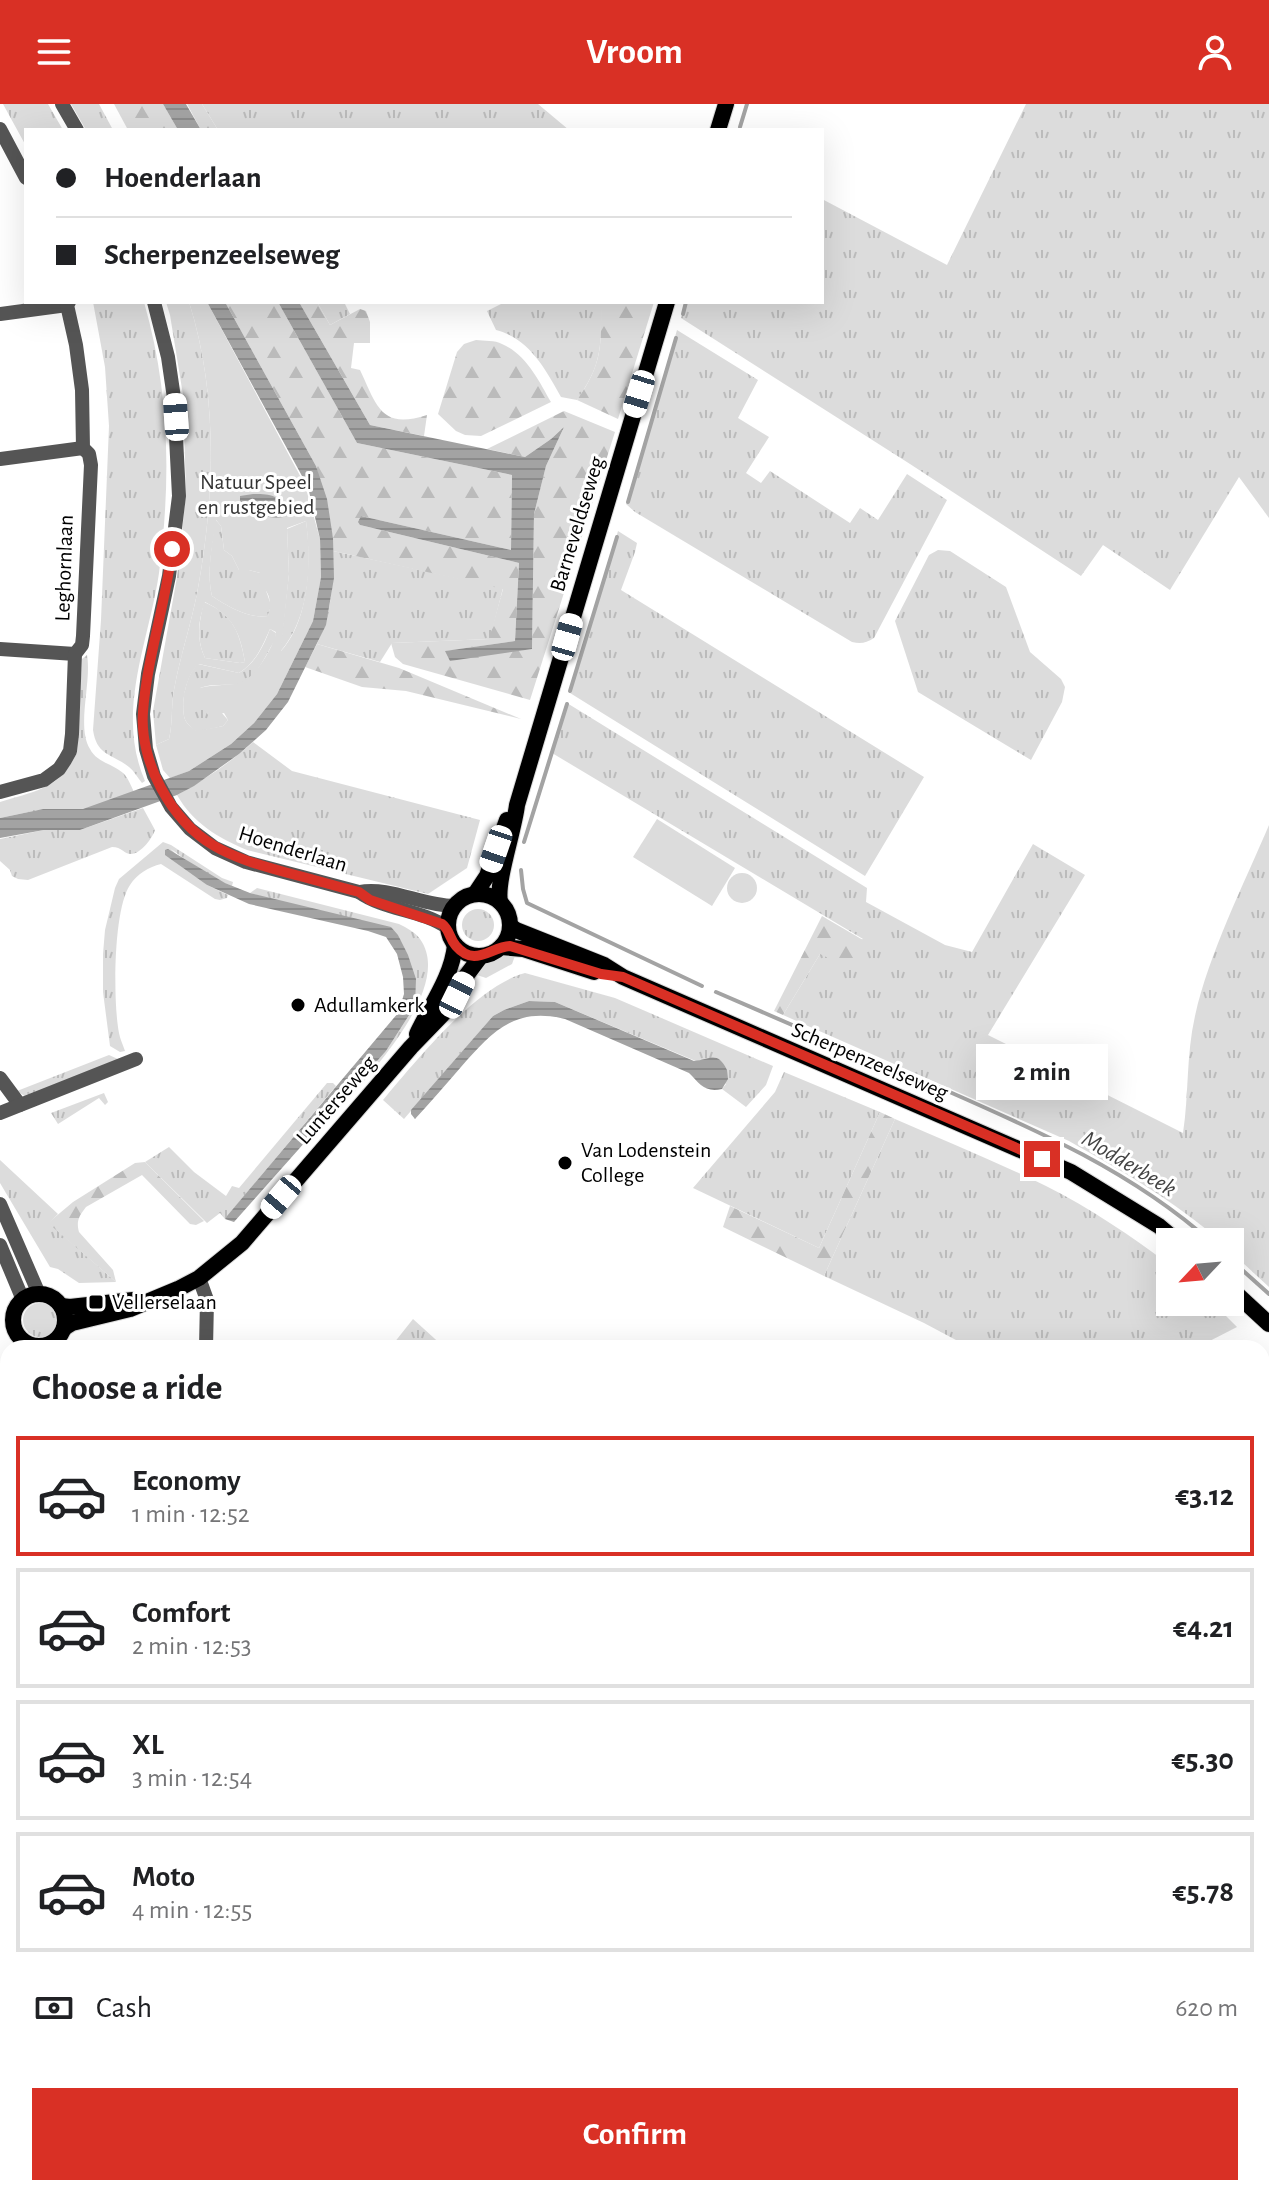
<!DOCTYPE html>
<meta charset="utf-8">
<style>
:root{--surface:#fff;--page:#f2f2f2;--text:#202124;--muted:#757577;--line:#e0e0e0;--accent:#d93025}
body{margin:0;font-family:"Alegreya Sans",sans-serif;background:var(--page);color:var(--text);height:100vh;display:flex;flex-direction:column;font-size:30px;white-space:nowrap}
*{box-sizing:border-box;margin:0}
p{font-size:26px;color:var(--muted)}
.icon{flex:none;width:44px;height:44px;fill:none;stroke:currentColor;stroke-width:2;stroke-linecap:round;stroke-linejoin:round}
.map{position:relative;flex:1;overflow:hidden}
.panel{position:absolute;left:0px;top:1236px;width:1270px;height:856px;display:flex;flex-direction:column;background:var(--surface);border-radius:24px 24px 0 0;box-shadow:0 8px 32px #0002}
.panel>*{flex:none}
.top-card{position:absolute;left:24px;top:24px;width:800px;height:176px;border-radius:0px;box-shadow:0 8px 32px #0002;display:grid;align-content:center;height:176px;padding:0 32px;background:var(--surface)}
.needle{width:52px;rotate:244deg}
.controls{position:absolute;left:1156px;top:1124px;display:grid;gap:16px}
.controls a{display:grid;place-items:center;width:88px;height:88px;border-radius:0px;background:var(--surface);box-shadow:0 8px 32px #0002;font-size:40px}
.end{position:absolute;width:36px;height:36px;margin:-18px;border:10px solid #d93025;background:#fff;box-shadow:0 0 0 4px #fff}
.from{border-radius:50%}
.bubble{position:absolute;height:56px;border-radius:0px;background:var(--surface);box-shadow:0 8px 32px #0002;font-size:26px;font-weight:600;line-height:56px;text-align:center}
.car{position:absolute;width:24px;height:48px;margin:-24px -12px;border-radius:10px;box-shadow:0 0 6px 2px #0007;background:linear-gradient(#fff 24%,#345 0 40%,#fff 0 76%,#345 0 86%,#fff 0)}
.top-card b{display:flex;align-items:center;gap:28px;height:76px;font-size:30px}
.top-card b+b{border-top:2px solid var(--line)}
.top-card i{width:20px;height:20px;background:var(--text)}
ul{padding:0;list-style:none}
li{display:flex;align-items:center;gap:24px;height:120px;margin:0 16px 12px;padding:0 16px;border:4px solid var(--line);border-radius:0px}
li div{flex:1}
li b{display:block;font-size:30px}
li em{font-style:normal;font-weight:600}
li.active{border-color:var(--accent)}
li>.icon{width:72px;height:72px;stroke-width:1.5}
h2{padding:0 32px;font-size:36px;line-height:96px}
.pay{display:flex;align-items:center;gap:20px;height:88px;padding:0 32px;font-size:30px}
.pay p{margin-inline-start:auto}
.primary-button{display:flex;gap:16px;margin-top:auto;padding:16px 32px}
.primary-button a{flex:1;height:92px;border-radius:0px;background:var(--accent);color:#fff;font-size:32px;font-weight:600;line-height:92px;text-align:center}
header{display:flex;justify-content:space-between;align-items:center;height:104px;padding:0 32px;background:var(--accent);color:#fff;font-size:36px;font-weight:600}
.map>svg:first-child{display:block}
.grass{fill:url(#grass-tufts)}
.forest{fill:url(#forest-firs)}
.park{fill:#dcdcdc;fill-rule:evenodd}
.water{fill:url(#water-rules)}
.lines{fill:none;stroke-linecap:round;stroke-linejoin:round}
.stream{stroke:#a3a3a3;stroke-width:4}
.major-casing{stroke:#dbdbdb;stroke-width:18}
.minor{stroke:#555;stroke-width:14}
.major{stroke:#000;stroke-width:16}
.route{stroke:#d93025;stroke-width:10}
.poi-dot{fill:#000;stroke:#fff;stroke-width:3}
.labels{text-anchor:middle;dominant-baseline:central;stroke-width:6;stroke-linejoin:round;paint-order:stroke}
.park-label{font-size:22px;fill:#333;stroke:#fff}
.street-label{font-size:22px;fill:#000;stroke:#fff}
.poi-label{font-size:22px;fill:#000;stroke:#fff;text-anchor:start}
.water-label{font-size:24px;font-style:italic;fill:#444;stroke:#fff}
</style>
<header><svg class="icon" aria-label="menu" viewBox="0 0 24 24"><path d="M4 6h16M4 12h16M4 18h16"/></svg>Vroom<svg class="icon" aria-label="person" viewBox="0 0 24 24"><circle cx="12" cy="8" r="4"/><path d="M4 21q1-7 8-7t8 7"/></svg></header>
<div class="map">
<svg width="1269" height="2092" viewBox="0 0 1269 2092">
<defs>
<pattern id="grass-tufts" width="24" height="20" patternUnits="userSpaceOnUse" patternTransform="scale(2)"><rect width="24" height="20" fill="#dcdcdc"/><path d="M3 7l-1-3M5 7V3M7 7l1-3M15 17l-1-3M17 17v-4M19 17l1-3" fill="none" stroke="#bbb"/></pattern>
<pattern id="forest-firs" width="22" height="20" patternUnits="userSpaceOnUse" patternTransform="scale(2)"><rect width="22" height="20" fill="#dcdcdc"/><path d="M5 1l3.5 6h-7zM16 11l3.5 6h-7z" fill="#bbb"/></pattern>
<pattern id="water-rules" width="6" height="5" patternUnits="userSpaceOnUse" patternTransform="scale(2)"><rect width="6" height="5" fill="#a3a3a3"/><path d="M0 2.5h6" fill="none" stroke="#8b8b8b"/></pattern>
</defs>
<rect width="100%" height="100%" fill="#fff"/>
<!-- grass -->
<g class="grass">
<polygon points="3,0 48,0 63,26 26,26 26,42"/>
<polygon points="71,0 99,0 113,26 86,26"/>
<polygon points="202,0 538,0 569,26 218,26"/>
<polygon points="1026,0 1269,0 1269,414 1239,373 1170,486 1103,441 1081,472 910,360 681,214 686,198 822,198 822,95 947,161"/>
<path d="M93,198H144C170,289 171,376 159,469C149,538 115,608 145,677L142,679C137,673 134,667 129,663C111,649 97,652 93,626L101,516L109,322L105,263Z"/>
<path d="M166,198H189C218,289 215,391 198,484C192,518 180,552 174,586C171,602 173,618 169,635L156,641L153,607L177,473L186,390L183,291L170,211Z"/>
<polygon points="317,198 344,198 350,210 330,221"/>
<path d="M505,198H601C601,242 603,259 577,296L561,293C546,266 529,234 496,226L487,207Z"/>
<path d="M677,226L758,276L738,314L769,333L746,369L761,379L770,367L850,419L860,404L878,416L907,370L947,396L874,534C866,539 861,540 852,538L635,408L626,400Z"/>
<path d="M215,415L221,422L224,446L232,452L239,466H249L260,469L271,501L268,512C250,515 228,503 212,492C206,468 213,439 215,415Z"/>
<path d="M306,417C312,459 310,514 280,548L289,470L287,425Z"/>
<polygon points="618,427 637,439 635,448 621,486 924,673 865,772 570,589"/>
<polygon points="938,446 950,447 1006,483 1030,548 1061,575 1065,583 1062,598 1031,656 918,588 895,517 929,451"/>
<path d="M333,447L503,484L490,535L392,539L380,558L317,540C331,511 334,480 333,447Z"/>
<path d="M204,498C234,511 239,528 245,558L240,559L205,554C196,535 199,518 204,498Z"/>
<path d="M270,525L276,529L275,536C266,550 256,576 239,580C226,582 213,579 200,584L228,616L223,622L197,628C191,623 185,619 184,612C181,596 187,569 198,560L239,569C256,558 263,543 270,525Z"/>
<path d="M87,551C92,578 76,622 90,645C97,659 115,660 125,671C129,676 131,682 134,688L83,706L43,705L0,714V698C35,687 61,685 77,648L82,555Z"/>
<path d="M567,599L867,784L866,798L945,841L972,848L1033,740L1085,771L988,931L1183,1029C1189,991 1186,951 1195,912C1209,849 1244,780 1269,721V1183L1230,1147V1138H1221C1175,1097 1122,1067 1069,1037L783,911L820,850L863,835L552,649Z"/>
<path d="M253,638L292,667L480,716L467,764L428,790L247,746C218,734 193,719 177,691C204,676 231,658 253,638Z"/>
<path d="M143,704L155,726C153,733 141,750 131,750C124,750 122,743 112,743L28,776L18,775L12,772L10,766L0,757V735L44,726H80Z"/>
<path d="M163,738L171,741L222,774L233,778L232,782C210,774 190,759 171,745L207,781L228,791L227,794L220,796L215,795L161,760C149,763 137,770 130,781C113,806 113,899 119,929C120,935 123,941 125,947L120,948L110,942L103,888V850L105,826L115,784L119,775Z"/>
<path d="M257,784L399,820C407,824 415,828 420,835C452,879 380,958 353,990L350,987L386,947L415,902L398,831L250,789Z"/>
<circle cx="478" cy="821" r="16"/>
<polygon points="509,849 516,849 512,860 486,874 474,870 482,860"/>
<path d="M525,869L615,894L773,962L766,981L746,1003L722,985L726,980L698,958L555,898L529,897L504,906L493,912L404,1015L383,996C416,957 476,882 525,869Z"/>
<polygon points="109,951 120,956 26,993 17,987"/>
<polygon points="784,968 880,1008 819,1144 693,1084 775,988"/>
<polygon points="327,979 333,979 336,982 225,1115 220,1109 207,1119 145,1058 169,1043 194,1068 226,1092 232,1082 239,1084"/>
<polygon points="104,989 108,998 105,1001 99,994 58,1020 51,1009"/>
<path d="M895,1015C945,1037 997,1058 1046,1082C1090,1104 1131,1132 1170,1161V1198H1212L1237,1223L1196,1244H971L924,1219L824,1172Z"/>
<polygon points="0,1056 58,1110 49,1119 116,1178 79,1179 58,1165 50,1163 0,1079"/>
<circle cx="40" cy="1216" r="17"/>
<polygon points="413,1215 445,1244 390,1244"/>
<polygon points="0,1853 8,1888 8,1928 0,1929"/>
</g>
<!-- forest -->
<g class="forest">
<polygon points="114,0 163,0 178,26 128,26"/>
<polygon points="187,0 202,0 218,26 201,26"/>
<polygon points="225,198 278,198 357,339 512,371 511,446 361,412 360,421 519,459 515,537 446,547 532,545 534,410 546,362 564,323 551,335 525,353 487,345 564,307 615,328 530,596 403,560 395,553 391,539 489,535 503,485 333,447 333,434 316,362"/>
<path d="M299,198H317L330,221L360,205L366,207L370,218V239H354L351,264L360,266C377,302 381,326 427,311L424,332L370,321Z"/>
<path d="M601,198H654L618,315L577,296C603,259 601,242 601,198Z"/>
<path d="M476,236C484,237 495,236 502,240C526,250 539,277 551,298L481,332L465,331L456,327L438,310L457,248L464,240Z"/>
<polygon points="317,540 399,564 521,615 406,587 362,583 305,563"/>
<polygon points="822,812 863,836 849,864 820,850 783,911 774,907"/>
<polygon points="880,1008 895,1015 824,1172 723,1123 730,1102 819,1144"/>
<path d="M145,1058L204,1117L196,1121L190,1120L142,1071L86,1103C79,1112 76,1117 79,1128L113,1166L116,1178L48,1119L73,1098L135,1059Z"/>
</g>
<!-- park -->
<g class="park">
<path d="M189,198H207L305,381L320,435L321,473L313,517L277,590L254,619L231,640L189,667L170,674L163,666L156,641L169,635C173,618 171,602 174,586C180,552 192,518 198,484C215,391 218,289 189,198ZM216,416L221,422L224,446L232,452L239,466H249L260,469L259,479C270,489 272,497 268,512C250,515 228,503 212,492C206,468 213,440 216,416ZM306,417C311,457 310,515 281,547L289,470L287,424ZM205,498C233,512 240,528 245,558L240,559L205,554C196,535 198,517 205,498ZM270,525L276,528C274,543 254,576 239,579C226,582 213,580 200,584L202,604L209,612L224,609L228,616L223,622L197,627C191,623 185,619 184,612C181,596 187,569 199,560L239,569C256,558 262,543 270,525Z"/>
<polygon points="657,715 735,764 712,802 633,753"/>
<circle cx="742" cy="784" r="15"/>
</g>
<!-- water -->
<g class="water">
<polygon points="163,0 186,0 201,26 178,26"/>
<polygon points="207,198 225,198 316,362 327,395 333,434 334,474 326,521 288,598 266,626 239,650 194,682 177,691 80,726 44,726 0,734 0,714 43,705 83,705 189,667 231,640 254,619 277,590 313,517 321,473 320,435 308,383"/>
<polygon points="278,198 299,198 370,321 525,353 551,335 564,323 546,362 534,410 532,545 450,557 445,547 515,537 519,459 360,421 358,418 361,412 511,446 512,371 357,339"/>
<path d="M253,390C274,390 280,391 287,412C273,417 253,410 240,403V392Z"/>
<polygon points="168,745 225,779 250,789 391,823 398,831 408,851 416,875 415,902 386,947 234,1118 225,1115 227,1112 398,909 404,890 403,873 397,850 386,833 368,827 249,800 207,781 165,751 165,746"/>
<path d="M529,897L555,898L694,957C710,956 717,946 727,966L728,975L722,985C705,989 700,980 689,969L565,915C514,902 491,929 461,963C446,980 431,998 415,1015L411,1010V1006L493,912L504,906Z"/>
</g>
<g class="lines">
<!-- stream -->
<g class="stream">
<polyline points="740,23 747,0"/>
<polyline points="683,210 686,198"/>
<polyline points="628,398 676,234"/>
<polyline points="570,587 617,433"/>
<polyline points="524,738 567,600"/>
<polyline points="521,766 523,785 527,799 702,882"/>
<polyline points="716,888 813,930"/>
<polyline points="832,939 916,974"/>
<path d="M936,982C1032,1024 1132,1067 1211,1138"/>
<polyline points="1230,1155 1269,1190"/>
</g>
<!-- major casing -->
<g class="major-casing">
<g id="major">
<polyline points="718,26 726,0"/>
<polyline points="475,790 487,772 507,716"/>
<circle cx="479" cy="821" r="31"/>
<path d="M500,798C496,777 514,727 517,701L667,198"/>
<polyline points="510,822 516,826 604,861 623,873 1071,1068 1159,1122 1178,1138"/>
<polyline points="501,843 523,845 594,868"/>
<path d="M417,930C430,902 452,873 455,841"/>
<polyline points="1230,1184 1269,1220"/>
<circle cx="39" cy="1216" r="26"/>
<polyline points="61,1202 70,1203 133,1196"/>
<polyline points="64,1224 72,1219 130,1205 178,1185 199,1174 242,1139 411,943 442,911 457,891 466,872 481,852"/>
</g>
</g>
<!-- minor -->
<g class="minor">
<polyline points="62,0 77,26"/>
<polyline points="0,25 26,74"/>
<path d="M154,198L168,253L174,294L179,392L169,472L148,570L143,610L146,645L154,672L171,703L190,725L215,744L246,758L359,788C386,807 421,805 448,824"/>
<polyline points="0,210 67,201"/>
<polyline points="0,355 83,344"/>
<polyline points="0,545 75,550"/>
<polyline points="0,688 44,676 59,665 65,656 70,647 72,630 75,550 82,541 83,532 91,361 89,350 83,344 82,286 76,241 67,201 69,198"/>
<path d="M359,788C390,782 422,802 454,802"/>
<polyline points="0,974 20,1001"/>
<polyline points="0,1009 136,955"/>
<polyline points="0,1100 39,1190"/>
<polyline points="0,1141 23,1196"/>
<polyline points="199,1174 207,1196 206,1244"/>
<polyline points="55,1237 56,1244"/>
<polyline points="35,1242 35,1244"/>
<polyline points="1262,1372 1269,1367"/>
<polyline points="0,1500 8,1498"/>
<polyline points="1262,1527 1269,1533"/>
<polyline points="1262,1601 1269,1595"/>
<polyline points="0,1635 8,1633"/>
<polyline points="1262,1671 1269,1676"/>
<polyline points="1262,1720 1269,1727"/>
<polyline points="0,1770 8,1806"/>
<polyline points="1262,1884 1269,1880"/>
<polyline points="1262,1917 1269,1927"/>
<polyline points="0,1952 8,1950"/>
<polyline points="1262,1964 1269,1976"/>
<polyline points="0,2048 8,2046"/>
<polyline points="40,2084 41,2092"/>
<polyline points="240,2084 242,2092"/>
<polyline points="507,2084 509,2092"/>
<polyline points="366,2092 368,2084"/>
</g>
<!-- major -->
<use href="#major" class="major"/>
</g>
<g class="lines">
<!-- route -->
<path class="route" d="M172,445C166,500 147,553 143,608C141,633 149,662 161,684C191,740 229,753 288,769C312,775 335,782 359,788L370,796L442,820C450,826 449,834 456,842C475,864 490,843 510,842L601,870L623,873L1042,1055"/>
</g>
<!-- markers -->
<g class="poi-dot">
<circle cx="298" cy="901" r="8"/>
<circle cx="565" cy="1059" r="8"/>
<rect x="88" y="1190" width="16" height="16" rx="4"/>
</g>
<g class="labels">
<!-- park labels -->
<g class="park-label">
<text x="256" y="378">Natuur Speel<tspan x="256" dy="25">en rustgebied</tspan></text>
</g>
<!-- street labels -->
<g class="street-label">
<text transform="translate(577 420) rotate(-73)">Barneveldseweg</text>
<text transform="translate(64 464) rotate(-88)">Leghornlaan</text>
<text transform="translate(293 745) rotate(17)">Hoenderlaan</text>
<text transform="translate(870 957) rotate(23)">Scherpenzeelseweg</text>
<text transform="translate(336 996) rotate(-49)">Lunterseweg</text>
</g>
<!-- poi labels -->
<g class="poi-label">
<text x="314" y="901">Adullamkerk</text>
<text x="581" y="1046">Van Lodenstein<tspan x="581" dy="25">College</tspan></text>
<text x="112" y="1198">Vellerselaan</text>
</g>
<!-- water labels -->
<g class="water-label">
<text transform="translate(1129 1060) rotate(31)">Modderbeek</text>
</g>
</g>
</svg>
<div class="controls">
<a><svg class="needle" viewBox="-14 -14 28 28"><path d="M0-13l5 13h-10z" fill="#e53935"/><path d="M0 13l5-13h-10z" fill="#757577"/></svg></a>
</div>
<i class="end from" style="left:172px;top:445px"></i>
<i class="end" style="left:1042px;top:1055px"></i>
<div class="bubble" style="left:976px;top:940px;width:132px">2 min</div>
<i class="car" style="left:639px;top:290px;rotate:197deg"></i>
<i class="car" style="left:176px;top:313px;rotate:356deg"></i>
<i class="car" style="left:567px;top:533px;rotate:16deg"></i>
<i class="car" style="left:496px;top:745px;rotate:199deg"></i>
<i class="car" style="left:457px;top:891px;rotate:26deg"></i>
<i class="car" style="left:281px;top:1093px;rotate:220deg"></i>
<div class="top-card">
<b><i class="from"></i>Hoenderlaan</b>
<b><i></i>Scherpenzeelseweg</b>
</div>
<section class="panel">
<h2>Choose a ride</h2>
<ul>
<li class="active"><svg class="icon" aria-label="car" viewBox="0 0 24 24"><path d="M5 17H2v-5l4-1 3-4h7l3 4 3 1v5h-3M9 17h6M6 11h13"/><circle cx="7" cy="17" r="2"/><circle cx="17" cy="17" r="2"/></svg><div><b>Economy</b><p>1 min · 12:52</p></div><em>€3.12</em></li>
<li><svg class="icon" aria-label="car" viewBox="0 0 24 24"><path d="M5 17H2v-5l4-1 3-4h7l3 4 3 1v5h-3M9 17h6M6 11h13"/><circle cx="7" cy="17" r="2"/><circle cx="17" cy="17" r="2"/></svg><div><b>Comfort</b><p>2 min · 12:53</p></div><em>€4.21</em></li>
<li><svg class="icon" aria-label="car" viewBox="0 0 24 24"><path d="M5 17H2v-5l4-1 3-4h7l3 4 3 1v5h-3M9 17h6M6 11h13"/><circle cx="7" cy="17" r="2"/><circle cx="17" cy="17" r="2"/></svg><div><b>XL</b><p>3 min · 12:54</p></div><em>€5.30</em></li>
<li><svg class="icon" aria-label="car" viewBox="0 0 24 24"><path d="M5 17H2v-5l4-1 3-4h7l3 4 3 1v5h-3M9 17h6M6 11h13"/><circle cx="7" cy="17" r="2"/><circle cx="17" cy="17" r="2"/></svg><div><b>Moto</b><p>4 min · 12:55</p></div><em>€5.78</em></li>
</ul>
<div class="pay"><svg class="icon" aria-label="cash" viewBox="0 0 24 24"><path d="M3 7h18v10H3z"/><circle cx="12" cy="12" r="2"/></svg>Cash<p>620 m</p></div>
<div class="primary-button"><a>Confirm</a></div>
</section>
</div>
